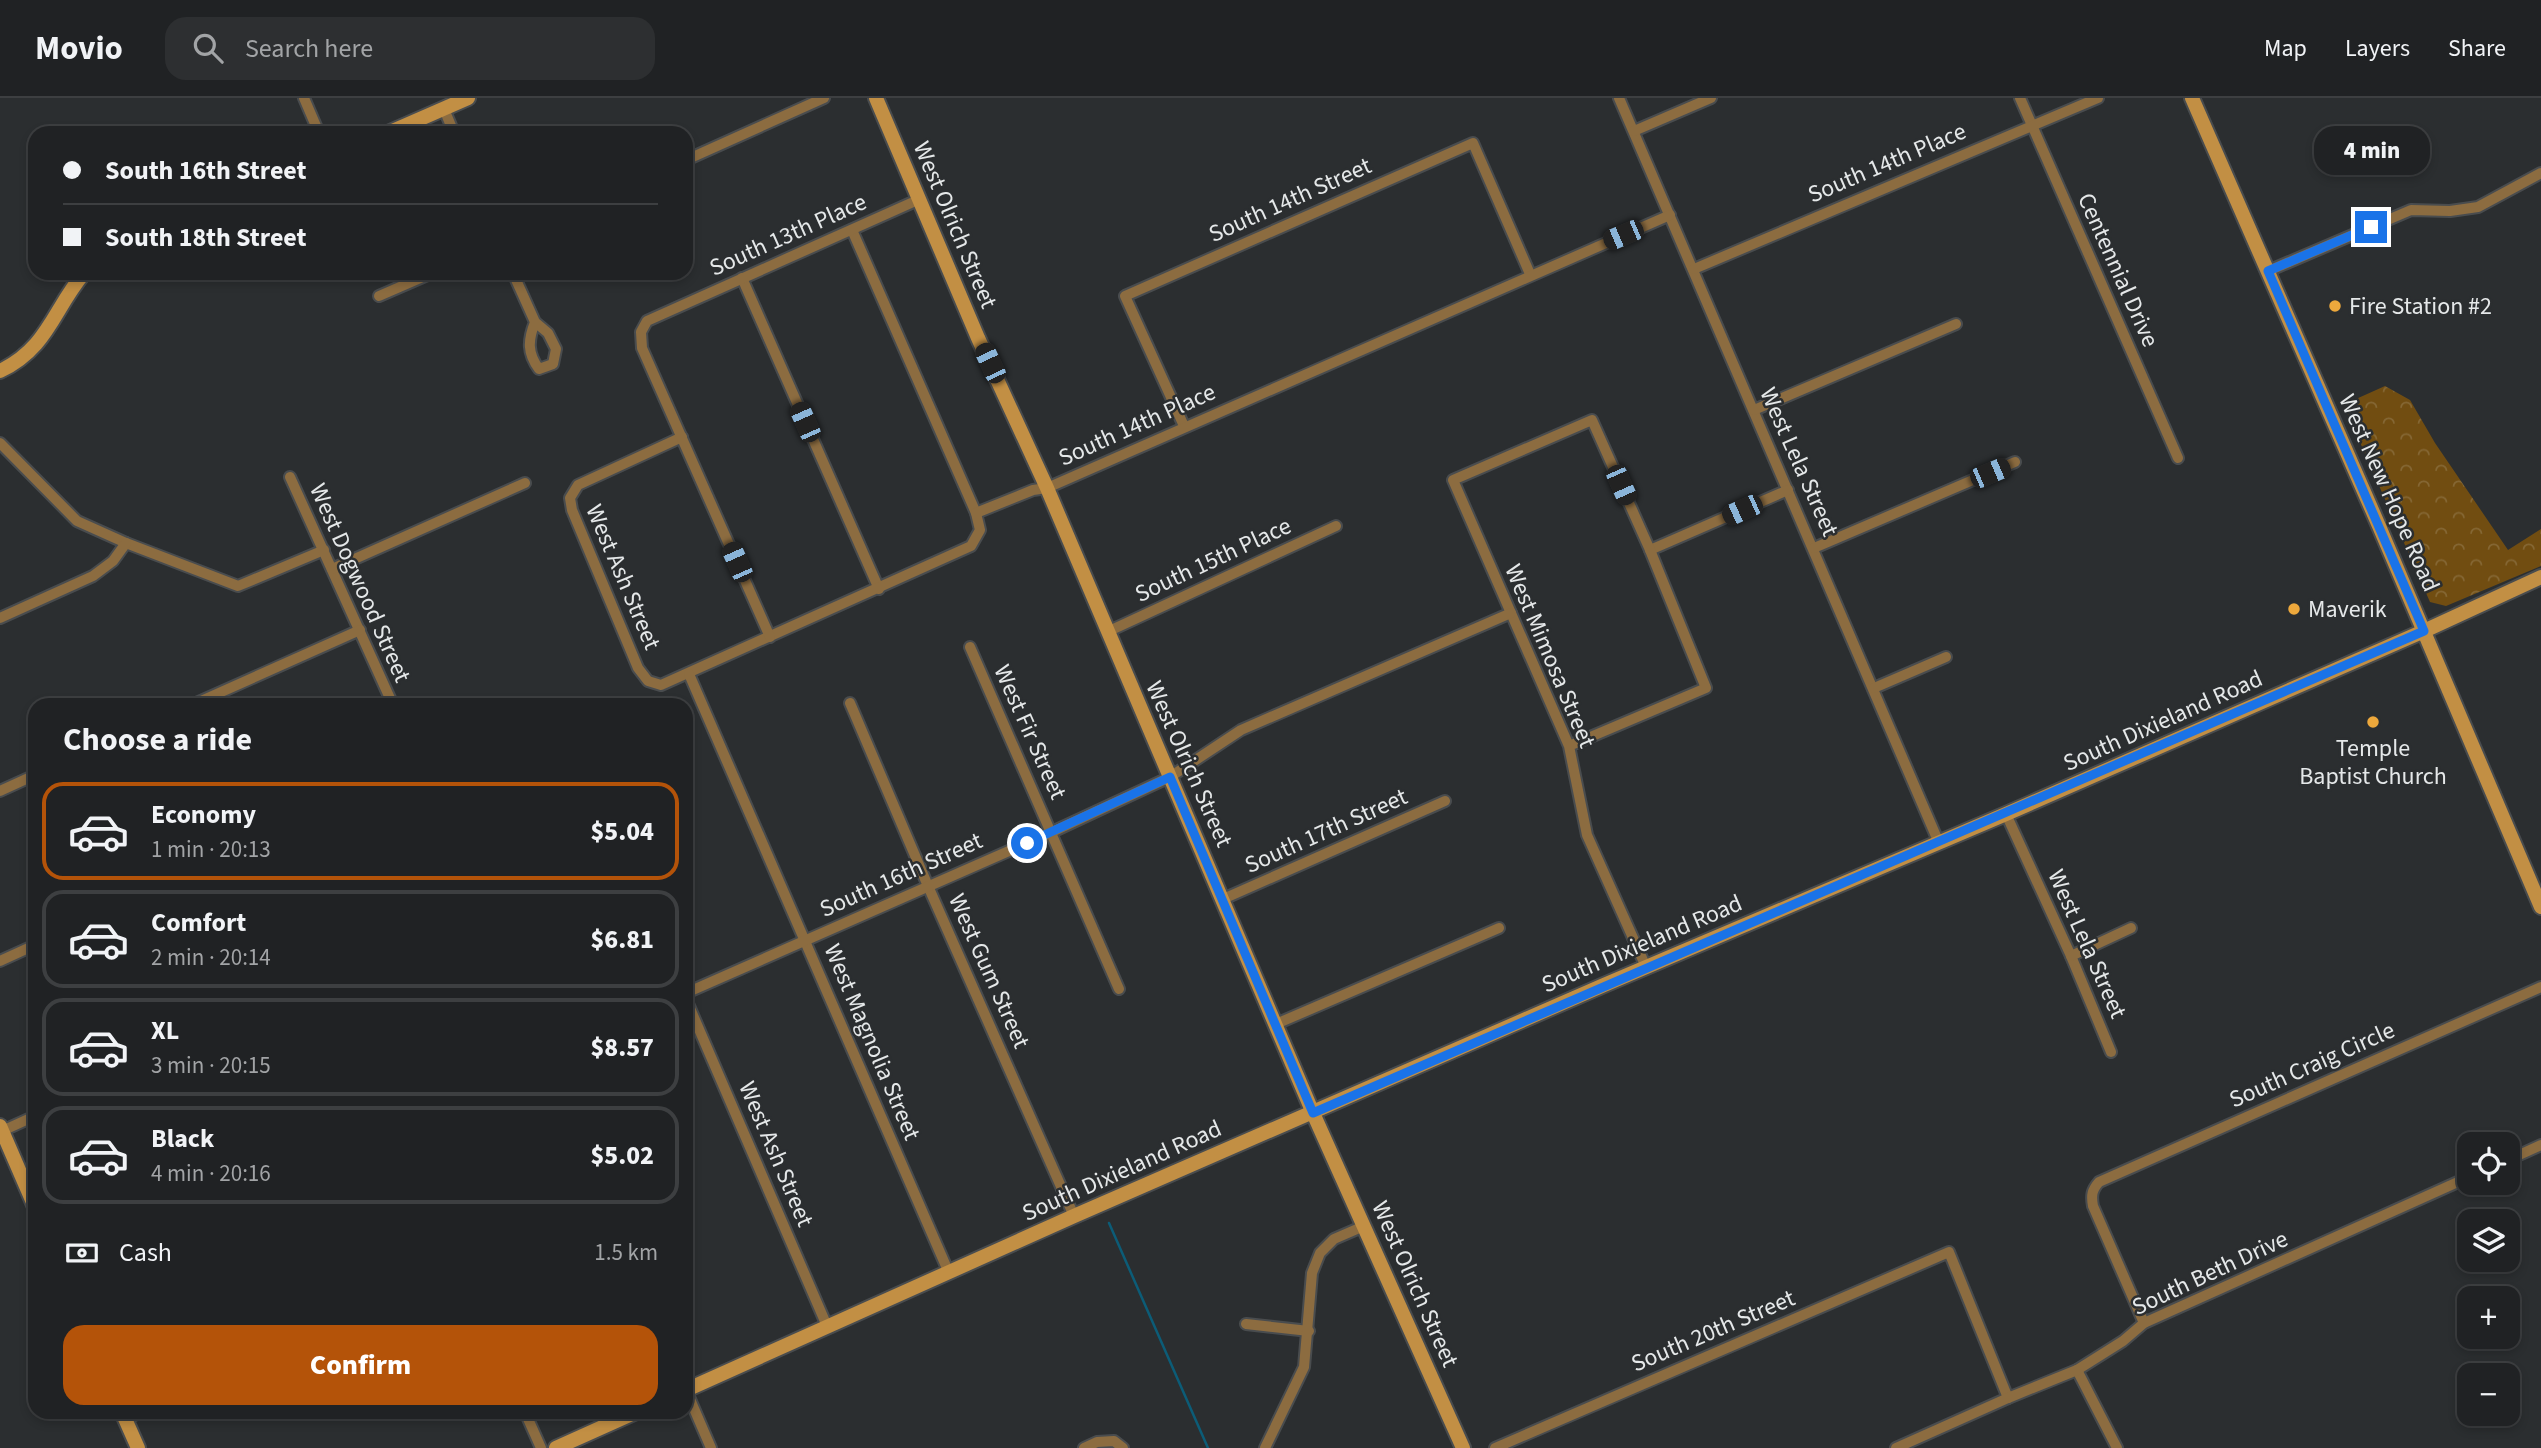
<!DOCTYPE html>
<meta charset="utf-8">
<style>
:root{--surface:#202224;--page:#2d2f31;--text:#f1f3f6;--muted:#a2a4a6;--line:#3d3f41;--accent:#b45309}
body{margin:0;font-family:"Source Sans 3",sans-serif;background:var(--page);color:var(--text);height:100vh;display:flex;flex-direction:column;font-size:26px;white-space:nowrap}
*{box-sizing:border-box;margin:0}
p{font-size:23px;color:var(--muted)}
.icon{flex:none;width:38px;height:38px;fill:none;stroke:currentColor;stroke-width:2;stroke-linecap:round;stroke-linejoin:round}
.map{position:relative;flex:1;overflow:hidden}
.side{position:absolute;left:28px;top:600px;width:665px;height:721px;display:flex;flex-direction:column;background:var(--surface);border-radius:21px;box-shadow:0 4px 10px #0003,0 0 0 2px var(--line)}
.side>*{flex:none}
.guide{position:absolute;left:28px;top:28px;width:665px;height:154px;border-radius:21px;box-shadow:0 4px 10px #0003,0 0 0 2px var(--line);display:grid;align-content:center;height:154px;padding:0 35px;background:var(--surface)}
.tools{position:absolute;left:2457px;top:1034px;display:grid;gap:14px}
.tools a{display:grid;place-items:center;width:63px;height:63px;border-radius:14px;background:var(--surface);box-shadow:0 4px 10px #0003,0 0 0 2px var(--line);font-size:35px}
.end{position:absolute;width:32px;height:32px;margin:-16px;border:9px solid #1a73e8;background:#fff;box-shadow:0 0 0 4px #fff}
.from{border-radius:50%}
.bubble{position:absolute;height:49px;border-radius:21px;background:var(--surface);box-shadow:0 4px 10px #0003,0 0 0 2px var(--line);font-size:23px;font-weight:800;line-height:49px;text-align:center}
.car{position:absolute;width:21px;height:42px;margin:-21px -10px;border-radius:9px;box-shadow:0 0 5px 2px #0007;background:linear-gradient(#222 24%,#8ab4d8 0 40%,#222 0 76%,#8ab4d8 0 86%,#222 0)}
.guide b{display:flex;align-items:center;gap:24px;height:66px;font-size:26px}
.guide b+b{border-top:2px solid var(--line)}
.guide i{width:18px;height:18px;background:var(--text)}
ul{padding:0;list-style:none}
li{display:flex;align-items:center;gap:21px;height:98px;margin:0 14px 10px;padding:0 21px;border:4px solid var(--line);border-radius:21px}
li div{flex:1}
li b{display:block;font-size:26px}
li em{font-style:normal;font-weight:800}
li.selected{border-color:var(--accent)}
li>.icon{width:63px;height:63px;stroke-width:1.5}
h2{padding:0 35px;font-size:32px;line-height:84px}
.pay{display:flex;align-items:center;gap:18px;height:77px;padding:0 35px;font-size:26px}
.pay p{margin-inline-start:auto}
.action{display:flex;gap:14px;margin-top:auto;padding:14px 35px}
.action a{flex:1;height:80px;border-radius:21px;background:var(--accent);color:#fff;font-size:28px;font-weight:800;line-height:80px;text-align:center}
header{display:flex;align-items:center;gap:42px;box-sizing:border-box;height:98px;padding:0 35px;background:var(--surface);border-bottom:2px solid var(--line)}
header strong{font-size:33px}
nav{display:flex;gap:38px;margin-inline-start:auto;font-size:24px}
.search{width:490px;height:63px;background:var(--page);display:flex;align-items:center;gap:18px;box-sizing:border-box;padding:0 24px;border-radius:21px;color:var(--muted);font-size:26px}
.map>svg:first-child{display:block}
.park{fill:url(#park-crowns)}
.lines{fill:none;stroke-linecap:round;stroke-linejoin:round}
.stream{stroke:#0c5c77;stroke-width:2.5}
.street-casing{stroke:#494c4e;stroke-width:14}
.secondary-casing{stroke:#494c4e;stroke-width:18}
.street{stroke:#8c6c40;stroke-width:10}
.secondary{stroke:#c28f44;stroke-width:14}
.route{stroke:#1a73e8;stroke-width:9}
.poi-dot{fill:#eda83c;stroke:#2b2e30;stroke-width:2.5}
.labels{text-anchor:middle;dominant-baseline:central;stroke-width:5;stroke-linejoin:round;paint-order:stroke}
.street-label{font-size:24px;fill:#e5e8e9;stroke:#2b2e30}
.poi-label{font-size:24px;fill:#e5e8e9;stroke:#2b2e30;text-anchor:start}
</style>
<header>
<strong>Movio</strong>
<div class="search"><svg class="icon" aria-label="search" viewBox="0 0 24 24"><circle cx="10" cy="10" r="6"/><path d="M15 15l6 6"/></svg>Search here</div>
<nav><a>Map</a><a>Layers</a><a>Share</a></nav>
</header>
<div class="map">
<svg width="2541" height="1350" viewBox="0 0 2541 1350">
<defs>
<pattern id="park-crowns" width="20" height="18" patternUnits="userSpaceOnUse" patternTransform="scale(1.75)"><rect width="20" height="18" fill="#714d11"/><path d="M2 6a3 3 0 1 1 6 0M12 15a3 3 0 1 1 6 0" fill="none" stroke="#856734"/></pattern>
</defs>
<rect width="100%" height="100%" fill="#2b2e30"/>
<!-- park -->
<polygon class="park" points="2385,288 2410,302 2435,345 2508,452 2541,431 2541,468 2446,508 2430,504 2345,310 2356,301"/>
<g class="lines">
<!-- stream -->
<polyline class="stream" points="1109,1125 1208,1350"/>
<!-- street casing -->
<g class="street-casing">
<g id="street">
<polyline points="304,0 319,35"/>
<polyline points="1619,0 1939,745"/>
<polyline points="2020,0 2178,360"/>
<polyline points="444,11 454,35"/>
<polyline points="1634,33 1711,0"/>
<polyline points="686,62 824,0"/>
<polyline points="852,132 976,415"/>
<polyline points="1694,171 2098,0"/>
<polyline points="2268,173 2411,112 2450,113 2478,109 2541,75"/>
<path d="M513,175L535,224L548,235L556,251L553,266L539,271C527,255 528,242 535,224"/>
<polyline points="742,180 879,491"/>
<polyline points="379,198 432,175"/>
<polyline points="1754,312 1956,226"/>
<polyline points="1184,328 1125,198 1473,45 1530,176"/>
<polyline points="682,339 578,387 570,400 572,412 638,570 648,583 661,587 971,448 980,432 976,415 1033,392 1047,390 1670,117"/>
<polyline points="0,345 77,423 126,445 238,488 324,452"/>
<polyline points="290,379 393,607"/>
<polyline points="1814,450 2015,364"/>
<polyline points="1650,452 1788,392"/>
<polyline points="332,471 525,385"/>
<polyline points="0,520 93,478 113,463 126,445"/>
<polyline points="1107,534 1336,428"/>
<polyline points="770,539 642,250 641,234 647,223 920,101"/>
<polyline points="970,549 1119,891"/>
<polyline points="689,576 949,1175"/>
<polyline points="1874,590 1946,559"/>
<polyline points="850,605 928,788 1074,1118"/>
<polyline points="192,607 360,532"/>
<polyline points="1569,648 1706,590 1650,452 1592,322 1453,382 1569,648 1587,737 1646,869"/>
<polyline points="0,693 35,677"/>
<polyline points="2006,716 2071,858 2111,954"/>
<polyline points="1223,801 1445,703"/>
<polyline points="2071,858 2131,830"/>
<polyline points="0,863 35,847"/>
<polyline points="686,895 1052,734 1170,679 1241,632 1511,515"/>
<polyline points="686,901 827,1228"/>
<polyline points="1276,926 1499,830"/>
<polyline points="2,1033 35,1018"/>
<polyline points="2508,1062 2541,1047"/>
<path d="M2144,1225L2093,1108C2091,1097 2092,1092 2099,1084L2541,889"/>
<polyline points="1246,1226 1309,1233"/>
<polyline points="2077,1272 2117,1350"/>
<polyline points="686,1292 711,1350"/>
<polyline points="525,1314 541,1350"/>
<polyline points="125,1321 141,1314"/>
<polyline points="1084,1350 1097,1344 1114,1343 1123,1350"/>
<polyline points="1265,1350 1304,1269 1312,1175 1320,1155 1334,1141 1364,1128"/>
<polyline points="1495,1350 1949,1154 2008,1300"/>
<polyline points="1896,1350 2008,1300 2077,1272 2123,1243 2144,1225 2469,1079"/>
</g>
</g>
<!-- secondary casing -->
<g class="secondary-casing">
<g id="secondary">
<polyline points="876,0 978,240 1047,390 1313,1015 1463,1350"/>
<polyline points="2192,0 2379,428 2541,809"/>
<polyline points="388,35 468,0"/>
<path d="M0,273C48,250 53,212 84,175"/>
<polyline points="0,1028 35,1109"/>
<polyline points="686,1292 1074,1118 1604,887 2006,716 2424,533 2541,479"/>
<polyline points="122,1314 138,1350"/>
<polyline points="556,1350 636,1314"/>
</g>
</g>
<!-- street -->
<use href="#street" class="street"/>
<!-- secondary -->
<use href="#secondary" class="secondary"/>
</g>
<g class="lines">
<!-- route -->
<path class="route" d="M1027,745L1170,679L1313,1015C1683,852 2055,695 2424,533L2268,173L2371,129"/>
</g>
<!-- markers -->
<g class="poi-dot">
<circle cx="2335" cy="208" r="7"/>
<circle cx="2294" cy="511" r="7"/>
<circle cx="2373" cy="624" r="7"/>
</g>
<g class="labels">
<!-- street labels -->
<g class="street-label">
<text transform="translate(1887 65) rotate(-23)">South 14th Place</text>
<text transform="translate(1290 102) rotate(-24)">South 14th Street</text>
<text transform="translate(955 127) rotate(67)">West Olrich Street</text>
<text transform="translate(788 137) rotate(-24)">South 13th Place</text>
<text transform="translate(2118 172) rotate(66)">Centennial Drive</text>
<text transform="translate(1137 327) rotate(-24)">South 14th Place</text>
<text transform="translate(1799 364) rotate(66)">West Lela Street</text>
<text transform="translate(2389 395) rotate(66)">West New Hope Road</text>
<text transform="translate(1213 462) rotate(-25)">South 15th Place</text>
<text transform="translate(623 479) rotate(67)">West Ash Street</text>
<text transform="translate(360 485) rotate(66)">West Dogwood Street</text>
<text transform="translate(1550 558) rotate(67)">West Mimosa Street</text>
<text transform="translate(2163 623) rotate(-24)">South Dixieland Road</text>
<text transform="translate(1030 634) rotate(66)">West Fir Street</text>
<text transform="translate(1189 666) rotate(66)">West Olrich Street</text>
<text transform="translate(1326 733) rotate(-24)">South 17th Street</text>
<text transform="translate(901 777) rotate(-24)">South 16th Street</text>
<text transform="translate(1642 846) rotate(-23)">South Dixieland Road</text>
<text transform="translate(2087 846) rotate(66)">West Lela Street</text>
<text transform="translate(989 873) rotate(66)">West Gum Street</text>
<text transform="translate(872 944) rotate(67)">West Magnolia Street</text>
<text transform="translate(2312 967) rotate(-24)">South Craig Circle</text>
<text transform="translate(776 1056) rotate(67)">West Ash Street</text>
<text transform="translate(1122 1073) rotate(-24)">South Dixieland Road</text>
<text transform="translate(2210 1175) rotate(-25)">South Beth Drive</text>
<text transform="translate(1415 1186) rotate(66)">West Olrich Street</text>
<text transform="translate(1713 1233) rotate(-23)">South 20th Street</text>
</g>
<!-- poi labels -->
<g class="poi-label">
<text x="2349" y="208">Fire Station #2</text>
<text x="2308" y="511">Maverik</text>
<text x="2373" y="650" text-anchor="middle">Temple<tspan x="2373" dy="28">Baptist Church</tspan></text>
</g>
</g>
</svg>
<div class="tools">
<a><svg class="icon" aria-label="locate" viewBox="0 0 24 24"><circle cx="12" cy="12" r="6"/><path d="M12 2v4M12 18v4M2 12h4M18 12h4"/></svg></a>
<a><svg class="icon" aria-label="layers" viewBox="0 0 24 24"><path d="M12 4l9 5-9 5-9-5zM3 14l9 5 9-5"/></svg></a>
<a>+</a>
<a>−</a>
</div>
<i class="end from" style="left:1027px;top:745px"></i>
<i class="end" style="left:2371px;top:129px"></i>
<div class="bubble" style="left:2314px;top:28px;width:116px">4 min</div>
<i class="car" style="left:1623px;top:137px;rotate:247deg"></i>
<i class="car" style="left:990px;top:265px;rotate:335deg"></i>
<i class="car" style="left:805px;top:324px;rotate:336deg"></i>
<i class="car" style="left:1990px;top:375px;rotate:67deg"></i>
<i class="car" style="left:1621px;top:387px;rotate:156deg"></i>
<i class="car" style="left:1742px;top:412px;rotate:246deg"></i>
<i class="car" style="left:737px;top:464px;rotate:336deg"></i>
<div class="guide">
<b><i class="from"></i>South 16th Street</b>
<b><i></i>South 18th Street</b>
</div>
<section class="side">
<h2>Choose a ride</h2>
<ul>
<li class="selected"><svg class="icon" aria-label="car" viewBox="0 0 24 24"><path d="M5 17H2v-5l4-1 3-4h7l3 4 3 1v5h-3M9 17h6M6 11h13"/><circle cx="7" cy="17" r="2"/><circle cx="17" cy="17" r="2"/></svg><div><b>Economy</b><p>1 min · 20:13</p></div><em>$5.04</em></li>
<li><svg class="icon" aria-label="car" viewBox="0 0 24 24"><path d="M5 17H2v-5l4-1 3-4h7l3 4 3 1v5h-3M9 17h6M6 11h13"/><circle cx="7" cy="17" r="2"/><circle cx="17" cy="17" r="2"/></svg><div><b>Comfort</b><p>2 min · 20:14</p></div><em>$6.81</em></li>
<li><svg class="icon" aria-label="car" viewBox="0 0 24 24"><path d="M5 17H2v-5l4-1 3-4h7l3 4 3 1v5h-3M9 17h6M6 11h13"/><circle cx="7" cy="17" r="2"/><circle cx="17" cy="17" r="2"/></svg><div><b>XL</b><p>3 min · 20:15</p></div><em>$8.57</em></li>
<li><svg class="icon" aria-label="car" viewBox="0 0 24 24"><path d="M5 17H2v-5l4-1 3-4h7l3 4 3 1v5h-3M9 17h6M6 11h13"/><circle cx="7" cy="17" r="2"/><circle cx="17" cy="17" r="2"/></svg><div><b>Black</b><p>4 min · 20:16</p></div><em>$5.02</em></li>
</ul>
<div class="pay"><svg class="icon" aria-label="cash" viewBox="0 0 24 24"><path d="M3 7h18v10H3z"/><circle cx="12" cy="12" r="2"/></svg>Cash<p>1.5 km</p></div>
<div class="action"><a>Confirm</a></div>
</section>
</div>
